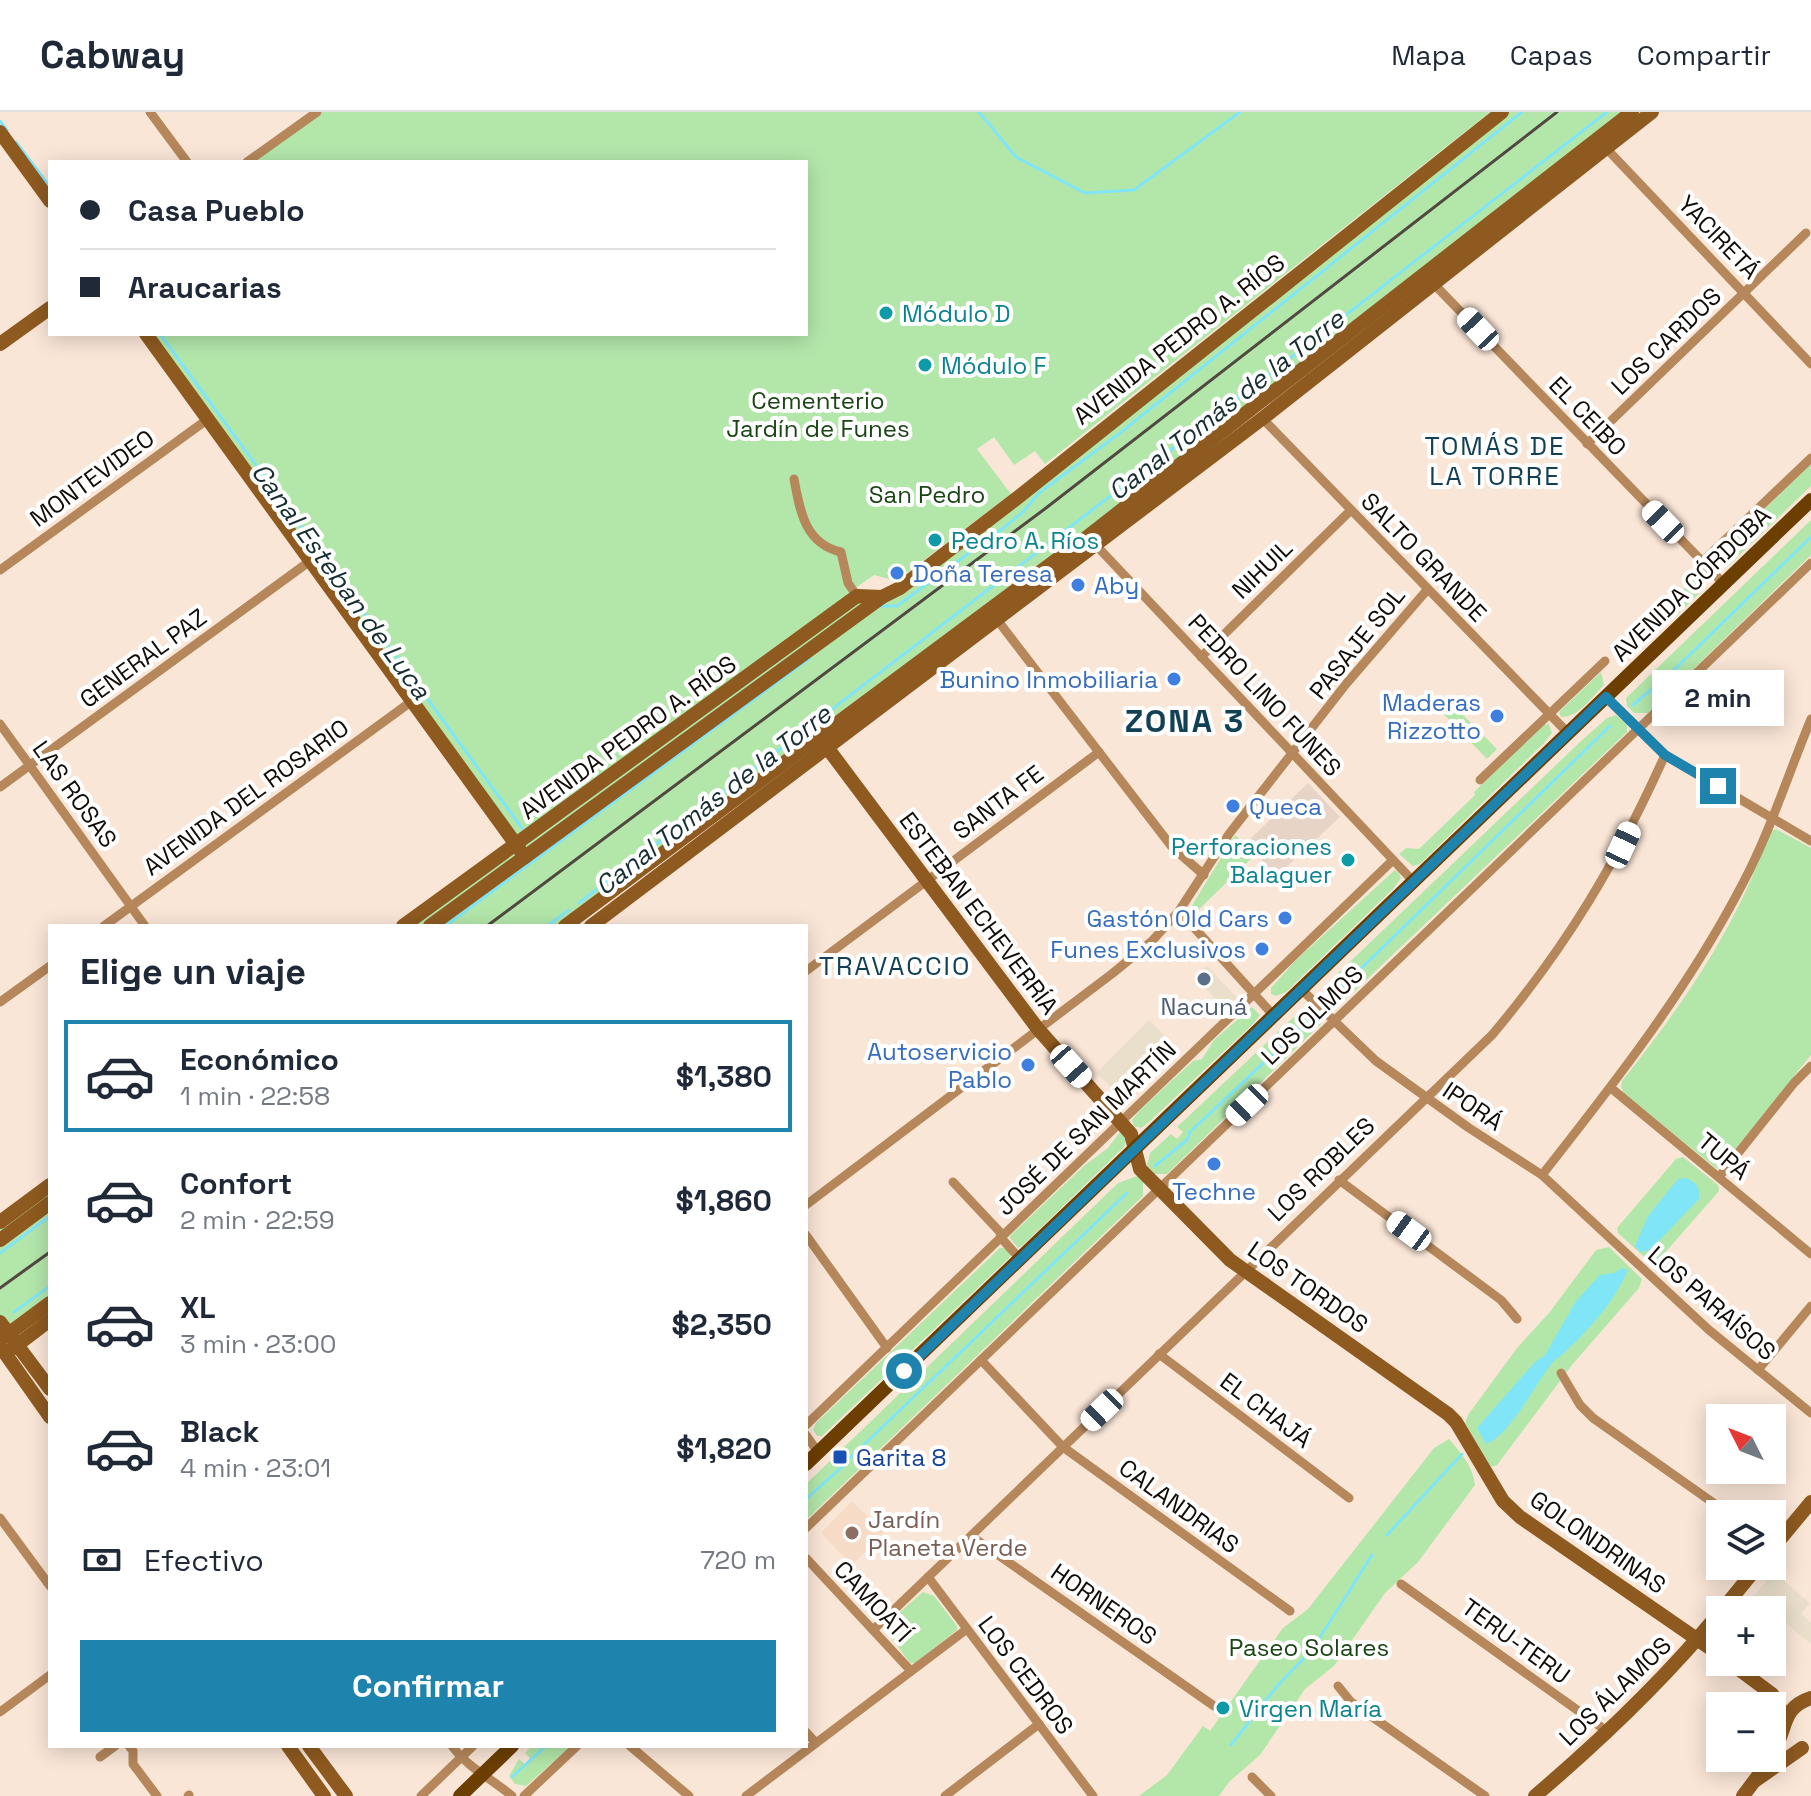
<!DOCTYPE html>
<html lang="es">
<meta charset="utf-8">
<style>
:root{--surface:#fff;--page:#f6f6f7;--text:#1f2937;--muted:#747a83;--line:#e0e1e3;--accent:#1e84ad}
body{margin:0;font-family:"Space Grotesk",sans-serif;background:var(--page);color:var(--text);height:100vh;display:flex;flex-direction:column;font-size:30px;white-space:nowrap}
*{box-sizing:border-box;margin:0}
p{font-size:26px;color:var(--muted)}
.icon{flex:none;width:44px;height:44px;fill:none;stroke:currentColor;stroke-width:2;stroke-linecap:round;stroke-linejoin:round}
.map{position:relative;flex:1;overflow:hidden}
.sheet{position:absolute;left:48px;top:812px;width:760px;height:824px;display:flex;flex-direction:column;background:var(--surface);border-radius:0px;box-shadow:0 4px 20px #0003}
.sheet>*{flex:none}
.hud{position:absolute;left:48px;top:48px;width:760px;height:176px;border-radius:0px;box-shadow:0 4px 20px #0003;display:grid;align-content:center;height:176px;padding:0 32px;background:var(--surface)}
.needle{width:52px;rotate:312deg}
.tools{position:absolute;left:1706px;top:1292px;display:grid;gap:16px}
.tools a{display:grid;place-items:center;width:80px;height:80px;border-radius:0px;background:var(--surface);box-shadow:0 4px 20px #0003;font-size:40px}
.end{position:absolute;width:36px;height:36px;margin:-18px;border:10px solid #1e84ad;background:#fff;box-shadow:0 0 0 4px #fff}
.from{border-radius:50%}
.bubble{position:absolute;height:56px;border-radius:0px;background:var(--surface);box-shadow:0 4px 20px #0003;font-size:26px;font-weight:700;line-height:56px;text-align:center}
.car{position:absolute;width:24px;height:48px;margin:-24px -12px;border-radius:10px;box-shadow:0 0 6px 2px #0007;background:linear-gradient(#fff 24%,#345 0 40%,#fff 0 76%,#345 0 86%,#fff 0)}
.hud b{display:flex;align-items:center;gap:28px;height:76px;font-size:30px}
.hud b+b{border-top:2px solid var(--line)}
.hud i{width:20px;height:20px;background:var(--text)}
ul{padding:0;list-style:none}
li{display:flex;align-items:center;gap:24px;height:112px;margin:0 16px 12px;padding:0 16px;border:4px solid transparent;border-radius:0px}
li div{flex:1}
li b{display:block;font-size:30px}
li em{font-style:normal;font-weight:700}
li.current{border-color:var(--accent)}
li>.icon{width:72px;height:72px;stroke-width:1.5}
h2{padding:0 32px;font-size:36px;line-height:96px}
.pay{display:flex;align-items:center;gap:20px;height:88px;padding:0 32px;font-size:30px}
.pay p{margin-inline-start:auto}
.button{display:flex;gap:16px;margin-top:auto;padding:16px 32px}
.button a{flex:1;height:92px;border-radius:0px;background:var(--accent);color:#fff;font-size:32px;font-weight:700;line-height:92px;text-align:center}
header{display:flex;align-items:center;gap:48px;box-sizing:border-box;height:112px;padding:0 40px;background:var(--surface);border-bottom:2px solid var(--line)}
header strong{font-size:38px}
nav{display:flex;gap:44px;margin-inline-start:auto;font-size:28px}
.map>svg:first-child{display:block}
.commercial{fill:#eadfcb}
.industrial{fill:#e8d4c6}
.built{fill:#f6dbc7}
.green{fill:#b3e7aa}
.water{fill:#80e5f7}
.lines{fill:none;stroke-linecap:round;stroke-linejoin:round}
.stream{stroke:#80e5f7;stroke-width:3}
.street{stroke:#b5875b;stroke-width:9}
.secondary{stroke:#8e5a20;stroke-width:14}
.primary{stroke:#6c3e00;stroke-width:14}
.rail{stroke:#524841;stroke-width:3}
.route{stroke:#1e84ad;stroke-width:10}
.culture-dot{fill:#0f9aa8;stroke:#fff;stroke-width:3}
.shop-dot{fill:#3f7fe0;stroke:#fff;stroke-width:3}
.service-dot{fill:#5c6f8a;stroke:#fff;stroke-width:3}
.transit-dot{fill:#1a4fb4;stroke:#fff;stroke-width:3}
.education-dot{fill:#8d6e63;stroke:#fff;stroke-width:3}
.labels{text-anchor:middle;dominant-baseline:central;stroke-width:8;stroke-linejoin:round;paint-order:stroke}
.street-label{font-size:24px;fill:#120c07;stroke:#fff}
.culture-label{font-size:24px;fill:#0d838f;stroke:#fff;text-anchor:start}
.park-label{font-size:24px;fill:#1a4514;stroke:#fff}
.shop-label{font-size:24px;fill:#366cbe;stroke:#fff;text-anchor:end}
.service-label{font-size:24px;fill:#4e5e75;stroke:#fff}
.transit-label{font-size:24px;fill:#164399;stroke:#fff;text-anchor:start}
.education-label{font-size:24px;fill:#785e54;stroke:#fff;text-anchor:start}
.water-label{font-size:26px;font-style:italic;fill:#162d32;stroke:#fff}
.neighbourhood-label{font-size:26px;letter-spacing:2px;fill:#124055;stroke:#fff}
.district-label{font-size:32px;font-weight:bold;letter-spacing:2px;fill:#124055;stroke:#fff}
</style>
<header>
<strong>Cabway</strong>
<nav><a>Mapa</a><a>Capas</a><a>Compartir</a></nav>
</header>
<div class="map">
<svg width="1811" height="1684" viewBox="0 0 1811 1684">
<rect width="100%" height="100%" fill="#fae6d7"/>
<!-- commercial -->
<g class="commercial">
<polygon points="1207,854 1239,888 1227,899 1195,865"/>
<polygon points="1149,908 1176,935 1125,987 1096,961"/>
<polygon points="1774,1460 1810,1491 1801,1502 1811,1511 1811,1532 1754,1484"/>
</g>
<!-- industrial -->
<polygon class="industrial" points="1308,671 1340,705 1277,764 1246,731"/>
<!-- built -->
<polygon class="built" points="852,1389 884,1420 852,1453 821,1421"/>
<!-- green -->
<g class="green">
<polygon points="317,0 1490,0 1045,352 1035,339 1014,353 994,325 977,337 1011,382 896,469 874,463 847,482 852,488 882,485 1502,0 1632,0 1279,276 565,814 403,814 515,733 147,222 806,222 806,50 247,50"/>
<polygon points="1811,352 1811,374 1727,455 1719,456 1715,452 1714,446"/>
<polygon points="1811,408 1811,443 1648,601 1634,601 1627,594 1626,586"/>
<polygon points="1697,454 1707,467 1704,477 1675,505 1668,506 1661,500 1691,470 1691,460"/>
<path d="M1601,560L1604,573C1592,585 1578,606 1561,605L1559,600Z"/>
<polygon points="1444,584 1497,637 1487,647 1435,593"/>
<path d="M1616,603L1627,612V620L1342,891L1331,894C1321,882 1326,877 1334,865L1580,630L1607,606Z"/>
<polygon points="1549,612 1552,621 1544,631 1420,752 1413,754 1399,742 1406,736 1419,737 1475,683 1474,680 1544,613"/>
<path d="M1776,717L1811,736V943L1721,1055L1717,1057L1624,982L1621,975L1622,969C1681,895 1740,811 1769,720Z"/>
<polygon points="1235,723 1256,742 1192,804 1188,800"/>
<polygon points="1395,758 1399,761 1401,766 1393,777 1286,880 1276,884 1271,882 1271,876 1296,848"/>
<polygon points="1252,895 1260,903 1254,911 1149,1010 1141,1016 1134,1014 1132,1008 1139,999 1193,949 1202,947 1214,928"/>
<polygon points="1313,895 1320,901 1322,911 1167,1062 1154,1062 1147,1053 1150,1041 1171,1022 1177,1027 1183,1020 1177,1015 1299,900"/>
<polygon points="1120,1020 1127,1027 1124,1035 1022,1134 1018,1136 1009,1125 1085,1053 1108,1036"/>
<polygon points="1683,1045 1718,1073 1719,1079 1655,1152 1652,1152 1618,1121 1617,1116 1676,1047"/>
<polygon points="1137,1064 1143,1069 1143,1084 806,1408 806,1372 834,1345 840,1350 845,1345 839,1340 1118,1071"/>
<polygon points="50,1073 50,1191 0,1227 0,1110"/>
<polygon points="1609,1135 1642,1167 1639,1176 1572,1253 1497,1353 1491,1355 1465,1311 1468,1303 1517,1236 1549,1201 1596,1138"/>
<polygon points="1000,1136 1005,1136 1011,1141 1009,1146 822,1324 817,1324 813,1318 816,1311"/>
<path d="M1449,1327C1461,1341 1473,1354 1475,1373L1418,1450L1385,1481L1334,1554L1305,1577L1260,1643L1229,1670L1219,1684H1139L1167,1663L1203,1614L1210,1619L1283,1516L1308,1497L1434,1336Z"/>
<polygon points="923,1480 934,1484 957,1514 957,1518 915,1551 910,1551 885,1517 885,1513"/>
<polygon points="532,1634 571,1634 526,1674 515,1672 509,1664 519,1647 525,1652 530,1646 525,1641"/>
</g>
<!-- water -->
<g class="water">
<path d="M1686,1066C1697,1071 1700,1075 1699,1087L1650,1138L1640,1140L1635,1134L1648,1104L1678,1067Z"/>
<path d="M1622,1156L1628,1158C1615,1188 1591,1216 1567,1238C1563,1243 1557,1246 1553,1250C1536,1270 1510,1324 1486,1332L1477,1316L1534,1251L1545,1243L1576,1189L1589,1175L1600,1163L1614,1161Z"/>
</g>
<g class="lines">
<!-- stream -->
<g class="stream">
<polyline points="979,0 1016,45 1085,81 1134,78 1240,0"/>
<polyline points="0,9 7,18"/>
<polyline points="16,30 50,75"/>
<polyline points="160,222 522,716"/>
<polyline points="880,494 897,494 1006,414 1024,399 1039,381 1120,321 1522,0"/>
<polyline points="1633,593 1675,557 1811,425"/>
<polyline points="579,791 1284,251 1607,0"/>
<polyline points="445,814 810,546"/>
<polyline points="547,814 569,798"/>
<polyline points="1334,883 1610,614"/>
<polyline points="1155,1054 1187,1028 1190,1020 1307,910"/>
<polyline points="0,1141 50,1104"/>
<polyline points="14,1200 50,1174"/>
<polyline points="851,1345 1127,1081"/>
<polyline points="806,1387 844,1353"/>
<polyline points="1387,1423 1462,1342"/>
<polyline points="1231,1633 1278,1573 1312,1538 1372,1443"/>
<polyline points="512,1665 546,1634"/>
</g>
<!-- street -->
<g class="street">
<polyline points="150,0 187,50"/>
<polyline points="1604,34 1811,252"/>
<polyline points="247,50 317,0"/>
<polyline points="1430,168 1724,472"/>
<polyline points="1261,305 1568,621"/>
<polyline points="1587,332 1806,121"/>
<path d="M794,367C800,399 805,432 841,440L848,471L859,487"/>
<polyline points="1092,429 1414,770"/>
<polyline points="1702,450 1811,346"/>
<polyline points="0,458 208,307"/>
<polyline points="995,505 1172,735 1204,763"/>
<polyline points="1201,545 1351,398"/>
<polyline points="1606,585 1665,643 1811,729"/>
<polyline points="0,612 145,814"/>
<polyline points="1480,668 1605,549"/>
<polyline points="0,675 310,449"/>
<polyline points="1179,799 1274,904"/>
<polyline points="104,814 412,589"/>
<polyline points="806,859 1099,640"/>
<polyline points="1301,877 1376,949 1469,1016 1542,1063 1709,1218 1811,1301"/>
<polyline points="0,890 50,854"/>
<polyline points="1611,976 1811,1142"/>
<path d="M1542,1063C1616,969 1688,877 1743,771C1770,720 1789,660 1811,607"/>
<polyline points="1719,1065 1794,971 1811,954"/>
<polyline points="1339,1068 1501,1188 1517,1207"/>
<polyline points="953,1070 999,1119 1003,1128 1020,1147"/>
<polyline points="806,1093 1113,861 1152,829 1179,799 1229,722 1346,572 1427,478"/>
<polyline points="806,1123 887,1236"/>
<polyline points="1159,1242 1349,1386"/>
<polyline points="981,1248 1063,1335 1290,1499"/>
<polyline points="1758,1258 1811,1194"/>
<polyline points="1561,1261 1580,1293 1593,1306 1729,1402"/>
<polyline points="806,1313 1393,748"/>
<polyline points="806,1323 818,1340"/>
<polyline points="0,1406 50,1474"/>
<polyline points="806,1416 1811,451"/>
<polyline points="971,1424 1214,1594"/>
<polyline points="806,1446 911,1559"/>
<polyline points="928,1465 1093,1684"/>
<polyline points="1401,1472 1608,1620"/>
<path d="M873,1518L1492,923C1567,834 1617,750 1665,643"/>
<polyline points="1338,1574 1351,1590 1485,1684"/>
<polyline points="0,1600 50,1563"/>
<polyline points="806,1620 816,1631"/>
<polyline points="129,1634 133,1639 133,1652 157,1684"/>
<path d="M452,1634C467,1655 492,1667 512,1684"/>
<polyline points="630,1634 689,1684"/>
<polyline points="100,1645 115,1634"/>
<polyline points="1252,1665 1271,1684"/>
<polyline points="188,1684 189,1683"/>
<polyline points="421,1684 473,1634"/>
<polyline points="524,1684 577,1634"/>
<polyline points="746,1684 967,1517"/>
<polyline points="945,1684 1039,1612"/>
</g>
<!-- secondary -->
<g class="secondary">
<polyline points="0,20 50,89"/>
<polyline points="146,222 525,745"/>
<polyline points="0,232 50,196"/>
<polyline points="823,630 1038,917 1131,1022 1140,1057 1230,1148 1448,1302 1456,1310 1503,1389 1520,1405 1720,1543"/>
<polyline points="403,814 857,484 882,485"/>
<polyline points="430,814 882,485 900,476 1021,383 1502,0"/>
<polyline points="565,814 1087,425 1632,0"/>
<polyline points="591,814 1263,306 1652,0"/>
<polyline points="0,1110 50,1073"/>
<polyline points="0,1128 50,1091"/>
<polyline points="0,1210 50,1277"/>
<polyline points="4,1225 50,1191"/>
<polyline points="0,1234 50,1305"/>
<polyline points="12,1237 50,1208"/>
<polyline points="1772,1437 1811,1390"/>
<polyline points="1722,1498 1758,1454"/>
<polyline points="1729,1550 1772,1582 1786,1606"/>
<polyline points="288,1634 324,1684"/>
<polyline points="309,1634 346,1684"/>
<path d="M1772,1642C1788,1618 1780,1596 1811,1586"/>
<polyline points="1756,1668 1802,1636"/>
<path d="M1535,1684C1602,1627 1664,1568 1720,1500"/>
<polyline points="1743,1684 1761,1660"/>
</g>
<!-- primary -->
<g class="primary">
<polyline points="806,1352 1811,388"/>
<polyline points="460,1684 512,1634"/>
</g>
<!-- rail -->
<g class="rail">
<polyline points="487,814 1046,396 1557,0"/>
<polyline points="0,1176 50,1140"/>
</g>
</g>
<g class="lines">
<!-- route -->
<polyline class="route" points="904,1259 1606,585 1665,643 1718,674"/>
</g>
<!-- markers -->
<g class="culture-dot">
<circle cx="886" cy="201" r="8"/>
<circle cx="925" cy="253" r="8"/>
<circle cx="935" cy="428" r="8"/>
<circle cx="1348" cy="748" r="8"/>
<circle cx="1223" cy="1596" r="8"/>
</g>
<g class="shop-dot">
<circle cx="897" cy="461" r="8"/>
<circle cx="1078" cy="473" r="8"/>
<circle cx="1174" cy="567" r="8"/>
<circle cx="1497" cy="604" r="8"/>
<circle cx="1233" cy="694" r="8"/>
<circle cx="1285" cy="806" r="8"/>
<circle cx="1262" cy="837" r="8"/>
<circle cx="1028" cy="953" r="8"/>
<circle cx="1214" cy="1052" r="8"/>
</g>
<circle class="service-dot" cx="1204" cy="867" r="8"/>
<rect class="transit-dot" x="832" y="1337" width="16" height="16" rx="4"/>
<circle class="education-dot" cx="852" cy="1421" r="8"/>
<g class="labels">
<!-- street labels -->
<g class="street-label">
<text transform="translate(1719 125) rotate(46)">YACIRETÁ</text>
<text transform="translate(1179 227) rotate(-38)">AVENIDA PEDRO A. RÍOS</text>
<text transform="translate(1666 229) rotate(-44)">LOS CARDOS</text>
<text transform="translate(1588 304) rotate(46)">EL CEIBO</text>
<text transform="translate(92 366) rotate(-36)">MONTEVIDEO</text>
<text transform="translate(1424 445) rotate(46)">SALTO GRANDE</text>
<text transform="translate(1262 457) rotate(-44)">NIHUIL</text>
<text transform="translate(1691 472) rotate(-44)">AVENIDA CÓRDOBA</text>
<text transform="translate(1357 531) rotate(-51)">PASAJE SOL</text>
<text transform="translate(143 546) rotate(-36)">GENERAL PAZ</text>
<text transform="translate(1265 583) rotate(47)">PEDRO LINO FUNES</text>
<text transform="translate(628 625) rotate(-36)">AVENIDA PEDRO A. RÍOS</text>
<text transform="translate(75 682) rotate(54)">LAS ROSAS</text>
<text transform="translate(246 685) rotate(-36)">AVENIDA DEL ROSARIO</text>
<text transform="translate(998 690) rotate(-37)">SANTA FE</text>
<text transform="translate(979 801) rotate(53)">ESTEBAN ECHEVERRÍA</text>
<text transform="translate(1312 903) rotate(-44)">LOS OLMOS</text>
<text transform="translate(1473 994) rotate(34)">IPORÁ</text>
<text transform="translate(1086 1016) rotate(-44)">JOSÉ DE SAN MARTÍN</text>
<text transform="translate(1724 1044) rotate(40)">TUPÁ</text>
<text transform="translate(1321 1057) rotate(-44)">LOS ROBLES</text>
<text transform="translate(1308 1175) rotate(35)">LOS TORDOS</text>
<text transform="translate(1712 1191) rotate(41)">LOS PARAÍSOS</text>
<text transform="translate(1266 1298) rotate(37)">EL CHAJÁ</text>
<text transform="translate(1179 1394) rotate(36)">CALANDRIAS</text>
<text transform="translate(1598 1430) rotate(35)">GOLONDRINAS</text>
<text transform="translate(873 1489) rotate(47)">CAMOATÍ</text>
<text transform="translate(1104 1492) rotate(35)">HORNEROS</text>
<text transform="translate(1516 1529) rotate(36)">TERU-TERU</text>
<text transform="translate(1026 1563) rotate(53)">LOS CEDROS</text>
<text transform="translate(1615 1579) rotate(-44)">LOS ÁLAMOS</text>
</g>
<!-- culture labels -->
<g class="culture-label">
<text x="902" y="201">Módulo D</text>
<text x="941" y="253">Módulo F</text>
<text x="951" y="428">Pedro A. Ríos</text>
<text x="1332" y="734" text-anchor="end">Perforaciones<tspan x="1332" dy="28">Balaguer</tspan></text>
<text x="1239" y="1596">Virgen María</text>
</g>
<!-- park labels -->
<g class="park-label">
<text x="818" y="288">Cementerio<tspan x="818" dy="28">Jardín de Funes</tspan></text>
<text x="927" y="382">San Pedro</text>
<text x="1309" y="1535">Paseo Solares</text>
</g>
<!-- shop labels -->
<g class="shop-label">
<text x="913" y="461" text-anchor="start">Doña Teresa</text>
<text x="1094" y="473" text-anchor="start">Aby</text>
<text x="1158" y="567">Bunino Inmobiliaria</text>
<text x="1481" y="590">Maderas<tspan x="1481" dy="28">Rizzotto</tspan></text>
<text x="1249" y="694" text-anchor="start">Queca</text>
<text x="1269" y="806">Gastón Old Cars</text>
<text x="1246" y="837">Funes Exclusivos</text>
<text x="1012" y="939">Autoservicio<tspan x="1012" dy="28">Pablo</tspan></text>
<text x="1214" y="1079" text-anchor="middle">Techne</text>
</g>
<!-- service labels -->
<g class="service-label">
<text x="1204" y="894">Nacuná</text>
</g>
<!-- transit labels -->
<g class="transit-label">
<text x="856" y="1345">Garita 8</text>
</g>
<!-- education labels -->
<g class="education-label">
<text x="868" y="1407">Jardín<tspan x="868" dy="28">Planeta Verde</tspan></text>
</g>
<!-- water labels -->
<g class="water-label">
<text transform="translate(1226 293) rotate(-38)">Canal Tomás de la Torre</text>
<text transform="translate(341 469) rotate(54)">Canal Esteban de Luca</text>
<text transform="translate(713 688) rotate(-38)">Canal Tomás de la Torre</text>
</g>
<!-- neighbourhood labels -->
<g class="neighbourhood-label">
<text x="1495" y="334">TOMÁS DE<tspan x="1495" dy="30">LA TORRE</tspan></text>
<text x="895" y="854">TRAVACCIO</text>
</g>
<!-- district labels -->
<g class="district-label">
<text x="1185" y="609">ZONA 3</text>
</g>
</g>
</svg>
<div class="tools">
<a><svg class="needle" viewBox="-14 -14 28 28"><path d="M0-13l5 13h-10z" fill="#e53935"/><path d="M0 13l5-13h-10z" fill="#747a83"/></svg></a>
<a><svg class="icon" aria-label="layers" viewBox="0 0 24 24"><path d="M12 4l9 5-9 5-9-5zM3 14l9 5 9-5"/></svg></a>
<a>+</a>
<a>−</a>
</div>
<i class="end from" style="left:904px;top:1259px"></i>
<i class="end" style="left:1718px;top:674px"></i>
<div class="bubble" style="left:1652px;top:558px;width:132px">2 min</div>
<i class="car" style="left:1478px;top:217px;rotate:317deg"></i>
<i class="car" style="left:1663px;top:410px;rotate:316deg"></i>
<i class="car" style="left:1623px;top:733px;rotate:25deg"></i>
<i class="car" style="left:1071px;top:954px;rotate:138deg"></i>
<i class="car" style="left:1247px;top:993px;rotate:226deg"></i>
<i class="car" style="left:1409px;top:1119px;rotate:306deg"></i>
<i class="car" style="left:1102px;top:1298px;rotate:226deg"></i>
<div class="hud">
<b><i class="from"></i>Casa Pueblo</b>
<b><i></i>Araucarias</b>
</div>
<section class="sheet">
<h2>Elige un viaje</h2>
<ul>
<li class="current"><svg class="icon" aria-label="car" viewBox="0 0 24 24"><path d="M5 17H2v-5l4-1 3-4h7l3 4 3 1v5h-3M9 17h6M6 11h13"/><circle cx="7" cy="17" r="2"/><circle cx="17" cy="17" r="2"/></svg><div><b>Económico</b><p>1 min · 22:58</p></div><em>$1,380</em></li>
<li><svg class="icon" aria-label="car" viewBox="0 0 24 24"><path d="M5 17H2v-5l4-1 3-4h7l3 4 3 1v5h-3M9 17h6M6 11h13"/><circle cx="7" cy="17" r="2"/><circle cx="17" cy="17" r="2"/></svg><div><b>Confort</b><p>2 min · 22:59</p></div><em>$1,860</em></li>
<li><svg class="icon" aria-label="car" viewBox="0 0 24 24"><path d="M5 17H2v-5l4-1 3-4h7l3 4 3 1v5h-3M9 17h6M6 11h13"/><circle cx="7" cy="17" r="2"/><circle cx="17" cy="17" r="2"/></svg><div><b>XL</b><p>3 min · 23:00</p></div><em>$2,350</em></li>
<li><svg class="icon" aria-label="car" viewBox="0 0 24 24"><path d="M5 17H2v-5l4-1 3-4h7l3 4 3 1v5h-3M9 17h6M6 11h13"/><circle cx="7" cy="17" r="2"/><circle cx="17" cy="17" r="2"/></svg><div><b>Black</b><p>4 min · 23:01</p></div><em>$1,820</em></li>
</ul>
<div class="pay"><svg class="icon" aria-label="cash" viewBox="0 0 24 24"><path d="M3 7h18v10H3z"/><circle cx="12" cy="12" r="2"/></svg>Efectivo<p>720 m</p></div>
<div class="button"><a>Confirmar</a></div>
</section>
</div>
